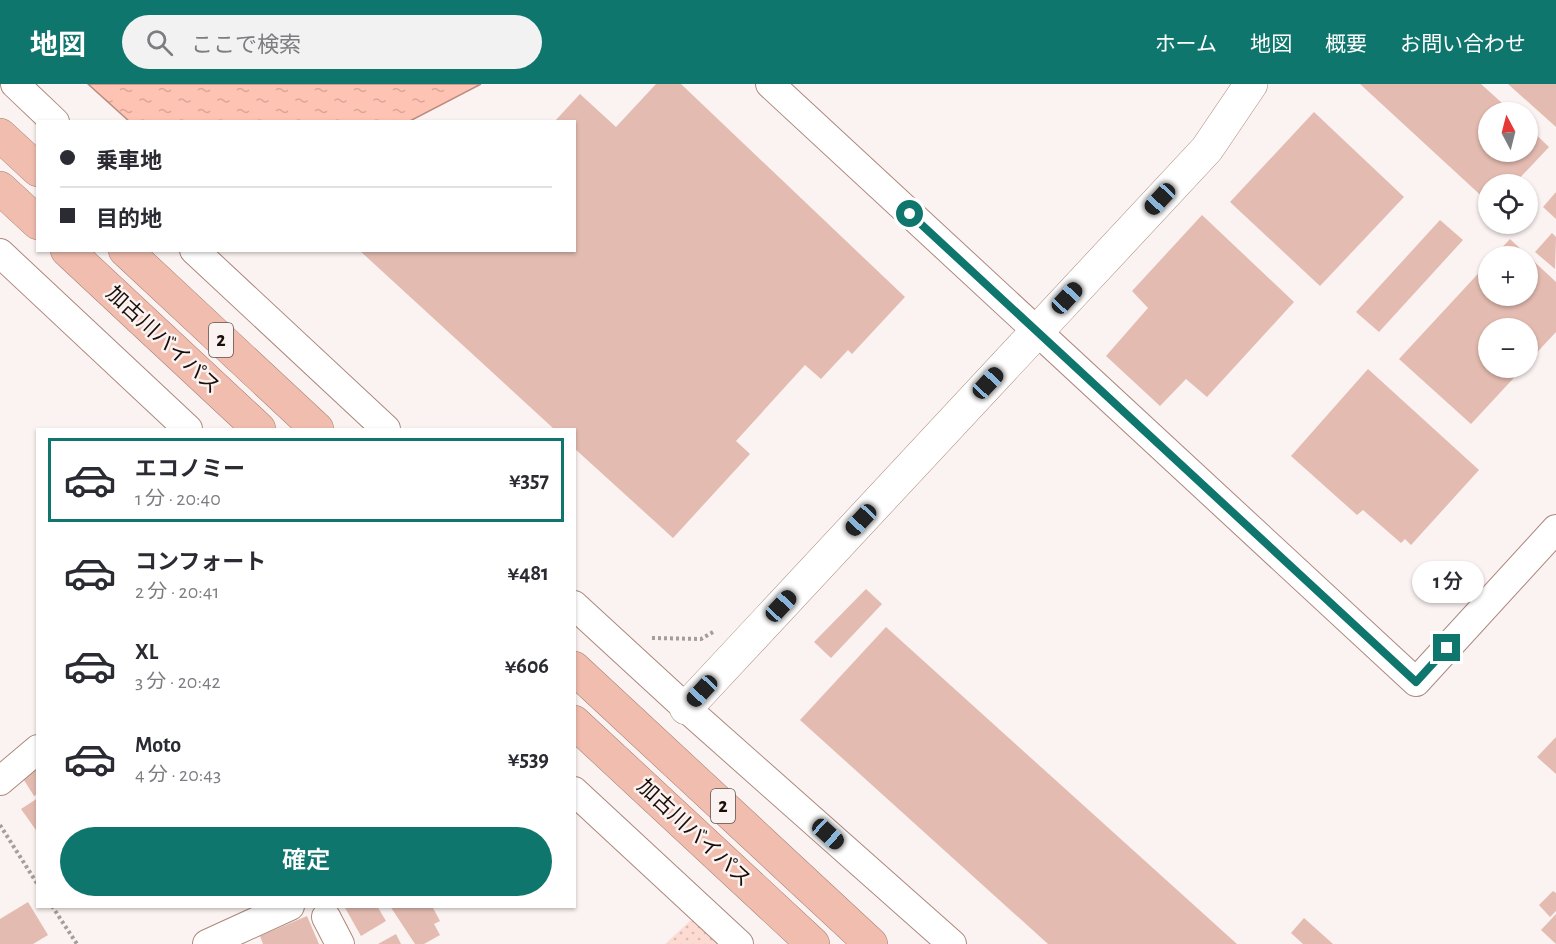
<!DOCTYPE html>
<html lang="ja">
<meta charset="utf-8">
<style>
:root{--surface:#fff;--page:#f2f2f3;--text:#2b2b33;--muted:#7c7c81;--line:#e1e1e2;--accent:#0f766e}
body{margin:0;font-family:"Alegreya Sans","Noto Sans JP",sans-serif;background:var(--page);color:var(--text);height:100vh;display:flex;flex-direction:column;font-size:22px;white-space:nowrap}
*{box-sizing:border-box;margin:0}
p{font-size:20px;color:var(--muted)}
.icon{flex:none;width:33px;height:33px;fill:none;stroke:currentColor;stroke-width:2;stroke-linecap:round;stroke-linejoin:round}
.map{position:relative;flex:1;overflow:hidden}
.details{position:absolute;left:36px;top:344px;width:540px;height:480px;display:flex;flex-direction:column;background:var(--surface);border-radius:0px;box-shadow:0 2px 4px #0004}
.details>*{flex:none}
.guide{position:absolute;left:36px;top:36px;width:540px;height:132px;border-radius:0px;box-shadow:0 2px 4px #0004;display:grid;align-content:center;height:132px;padding:0 24px;background:var(--surface)}
.needle{width:39px;rotate:353deg}
.controls{position:absolute;left:1478px;top:18px;display:grid;gap:12px}
.controls a{display:grid;place-items:center;width:60px;height:60px;border-radius:50%;background:var(--surface);box-shadow:0 2px 4px #0004;font-size:30px}
.end{position:absolute;width:27px;height:27px;margin:-14px;border:8px solid #0f766e;background:#fff;box-shadow:0 0 0 3px #fff}
.from{border-radius:50%}
.bubble{position:absolute;height:42px;border-radius:21px;background:var(--surface);box-shadow:0 2px 4px #0004;font-size:20px;font-weight:600;line-height:42px;text-align:center}
.car{position:absolute;width:18px;height:36px;margin:-18px -9px;border-radius:8px;box-shadow:0 0 4px 2px #0007;background:linear-gradient(#222 24%,#8ab4d8 0 40%,#222 0 76%,#8ab4d8 0 86%,#222 0)}
.guide b{display:flex;align-items:center;gap:21px;height:57px;font-size:22px}
.guide b+b{border-top:2px solid var(--line)}
.guide i{width:15px;height:15px;background:var(--text)}
ul{padding:10px 0 0;list-style:none}
li{display:flex;align-items:center;gap:18px;height:84px;margin:0 12px 9px;padding:0 12px;border:3px solid transparent;border-radius:0px}
li div{flex:1}
li b{display:block;font-size:22px}
li em{font-style:normal;font-weight:600}
li.on{border-color:var(--accent)}
li>.icon{width:54px;height:54px;stroke-width:1.5}
.cta{display:flex;gap:12px;margin-top:auto;padding:12px 24px}
.cta a{flex:1;height:69px;border-radius:36px;background:var(--accent);color:#fff;font-size:24px;font-weight:600;line-height:69px;text-align:center}
header{display:flex;align-items:center;gap:36px;box-sizing:border-box;height:84px;padding:0 30px;background:var(--accent);color:#fff}
header strong{font-size:28px}
nav{display:flex;gap:33px;margin-inline-start:auto;font-size:21px}
.search{width:420px;height:54px;background:var(--page);display:flex;align-items:center;gap:15px;box-sizing:border-box;padding:0 21px;border-radius:33px;color:var(--muted);font-size:22px}
.map>svg:first-child{display:block}
.grass{fill:url(#grass-dots)}
.water{fill:url(#water-ripples);stroke:#ba8d80;stroke-width:1.5}
.building{fill:#e3bbb0}
.lines{fill:none;stroke-linecap:round;stroke-linejoin:round}
.minor-casing{stroke:#ad887d;stroke-width:30}
.tertiary-casing{stroke:#ad887d;stroke-width:34}
.motorway-casing{stroke:#a58075;stroke-width:34}
.path{stroke:#a69c99;stroke-width:4;stroke-dasharray:3 3;stroke-linecap:butt}
.minor{stroke:#fff;stroke-width:28}
.tertiary{stroke:#fff;stroke-width:33}
.motorway{stroke:#f0bdaf;stroke-width:33}
.route{stroke:#0f766e;stroke-width:8}
.labels{text-anchor:middle;dominant-baseline:central;stroke-width:5;stroke-linejoin:round;paint-order:stroke}
.shield{fill:#fbf3f1;stroke:#5e534f;stroke-width:1.5}
.shield-label{font-size:20px;font-weight:bold;fill:#1b0e0a}
.street-label{font-size:21px;fill:#1b0e0a;stroke:#fbf3f1}
</style>
<header>
<strong>地図</strong>
<div class="search"><svg class="icon" aria-label="search" viewBox="0 0 24 24"><circle cx="10" cy="10" r="6"/><path d="M15 15l6 6"/></svg>ここで検索</div>
<nav><a>ホーム</a><a>地図</a><a>概要</a><a>お問い合わせ</a></nav>
</header>
<div class="map">
<svg width="1556" height="860" viewBox="0 0 1556 860">
<defs>
<pattern id="grass-dots" width="8" height="8" patternUnits="userSpaceOnUse" patternTransform="scale(1.5)"><rect width="8" height="8" fill="#fddbd2"/><path d="M2 2h.1M6 6h.1" fill="none" stroke="#d8bbb3" stroke-width="1.8" stroke-linecap="round"/></pattern>
<pattern id="water-ripples" width="26" height="14" patternUnits="userSpaceOnUse" patternTransform="scale(1.5)"><rect width="26" height="14" fill="#fec3b3"/><path d="M2 4q2-2 4 0t4 0M15 11q2-2 4 0t4 0" fill="none" stroke="#d9a699"/></pattern>
</defs>
<rect width="100%" height="100%" fill="#fbf3f1"/>
<!-- grass -->
<polygon class="grass" points="696,835 724,860 665,860 690,837"/>
<!-- water -->
<polygon class="water" points="88,0 481,0 410,37 130,38"/>
<!-- building -->
<g class="building">
<polygon points="656,0 681,0 905,213 852,270 848,266 821,295 805,281 736,357 750,370 673,454 574,364 574,345 554,345 359,166 574,166 574,38 554,38 580,10 616,43"/>
<polygon points="1360,0 1481,0 1512,28 1488,28 1488,68 1527,68 1527,42 1549,63 1514,100 1488,100 1488,118"/>
<polygon points="1508,0 1556,0 1556,43"/>
<polygon points="1314,28 1404,113 1320,202 1230,118"/>
<polygon points="1556,108 1556,135 1543,123"/>
<polygon points="1202,131 1294,218 1207,313 1186,295 1160,322 1106,272 1148,224 1132,207"/>
<polygon points="1440,136 1463,156 1379,248 1356,228"/>
<polygon points="1552,149 1556,153 1555,185 1535,168"/>
<polygon points="1510,155 1556,198 1556,248 1527,279 1527,244 1488,244 1488,284 1523,284 1471,340 1399,275 1488,179 1488,212 1527,212 1527,172 1494,172"/>
<polygon points="1368,285 1479,386 1411,461 1405,455 1401,459 1363,426 1357,431 1291,372"/>
<polygon points="866,505 882,520 831,574 814,558"/>
<polygon points="886,543 1237,860 1048,860 800,636"/>
<polygon points="1556,653 1556,690 1537,673"/>
<polygon points="38,683 38,710 34,712 22,693"/>
<polygon points="38,714 38,749 21,725"/>
<polygon points="1553,807 1556,809 1556,827 1550,833 1539,821"/>
<polygon points="28,818 48,851 33,860 0,860 0,835"/>
<polygon points="344,822 377,822 386,837 361,852"/>
<polygon points="390,822 432,822 440,837 434,840 440,851 424,860 415,860"/>
<polygon points="1556,830 1556,860 1541,846"/>
<polygon points="307,832 319,860 263,860 260,852"/>
<polygon points="1304,834 1333,860 1303,860 1291,849"/>
<polygon points="396,850 401,860 378,860"/>
</g>
<g class="lines">
<!-- minor casing -->
<g class="minor-casing">
<g id="minor">
<polyline points="15,0 55,38"/>
<polyline points="770,0 1416,598 1556,445"/>
<polyline points="194,166 386,345"/>
<polyline points="0,169 188,345"/>
<polyline points="574,521 686,624 952,860"/>
<polyline points="0,697 38,665"/>
<polyline points="574,707 739,860"/>
<polyline points="326,833 340,860"/>
<polyline points="207,860 290,822"/>
</g>
</g>
<!-- tertiary casing -->
<g class="tertiary-casing">
<polyline id="tertiary" points="686,624 1207,65 1251,0"/>
</g>
<!-- motorway casing -->
<g class="motorway-casing">
<g id="motorway">
<polyline points="0,51 38,86"/>
<polyline points="0,104 38,139"/>
<polyline points="67,166 259,345"/>
<polyline points="125,166 317,345"/>
<polyline points="574,584 871,860"/>
<polyline points="574,638 813,860"/>
</g>
</g>
<!-- path -->
<g class="path">
<polyline points="652,554 701,555 713,548"/>
<polyline points="0,741 38,801"/>
<polyline points="52,822 77,860"/>
</g>
<!-- minor -->
<use href="#minor" class="minor"/>
<!-- tertiary -->
<use href="#tertiary" class="tertiary"/>
<!-- motorway -->
<use href="#motorway" class="motorway"/>
</g>
<g class="lines">
<!-- route -->
<polyline class="route" points="910,130 1416,598 1447,564"/>
</g>
<g class="labels">
<!-- shield labels -->
<g class="shield">
<rect x="209" y="239" width="24" height="34" rx="4.5"/>
<rect x="711" y="705" width="24" height="34" rx="4.5"/>
</g>
<g class="shield-label">
<text x="221" y="256">2</text>
<text x="723" y="722">2</text>
</g>
<!-- street labels -->
<g class="street-label">
<text transform="translate(163 256) rotate(43)">加古川バイパス</text>
<text transform="translate(694 749) rotate(43)">加古川バイパス</text>
</g>
</g>
</svg>
<div class="controls">
<a><svg class="needle" viewBox="-14 -14 28 28"><path d="M0-13l5 13h-10z" fill="#e53935"/><path d="M0 13l5-13h-10z" fill="#7c7c81"/></svg></a>
<a><svg class="icon" aria-label="locate" viewBox="0 0 24 24"><circle cx="12" cy="12" r="6"/><path d="M12 2v4M12 18v4M2 12h4M18 12h4"/></svg></a>
<a>+</a>
<a>−</a>
</div>
<i class="end from" style="left:910px;top:130px"></i>
<i class="end" style="left:1447px;top:564px"></i>
<div class="bubble" style="left:1412px;top:477px;width:72px">1 分</div>
<i class="car" style="left:1160px;top:115px;rotate:223deg"></i>
<i class="car" style="left:1067px;top:214px;rotate:43deg"></i>
<i class="car" style="left:988px;top:299px;rotate:43deg"></i>
<i class="car" style="left:861px;top:436px;rotate:223deg"></i>
<i class="car" style="left:781px;top:522px;rotate:43deg"></i>
<i class="car" style="left:702px;top:607px;rotate:223deg"></i>
<i class="car" style="left:828px;top:750px;rotate:132deg"></i>
<div class="guide">
<b><i class="from"></i>乗車地</b>
<b><i></i>目的地</b>
</div>
<section class="details">
<ul>
<li class="on"><svg class="icon" aria-label="car" viewBox="0 0 24 24"><path d="M5 17H2v-5l4-1 3-4h7l3 4 3 1v5h-3M9 17h6M6 11h13"/><circle cx="7" cy="17" r="2"/><circle cx="17" cy="17" r="2"/></svg><div><b>エコノミー</b><p>1 分 · 20:40</p></div><em>¥357</em></li>
<li><svg class="icon" aria-label="car" viewBox="0 0 24 24"><path d="M5 17H2v-5l4-1 3-4h7l3 4 3 1v5h-3M9 17h6M6 11h13"/><circle cx="7" cy="17" r="2"/><circle cx="17" cy="17" r="2"/></svg><div><b>コンフォート</b><p>2 分 · 20:41</p></div><em>¥481</em></li>
<li><svg class="icon" aria-label="car" viewBox="0 0 24 24"><path d="M5 17H2v-5l4-1 3-4h7l3 4 3 1v5h-3M9 17h6M6 11h13"/><circle cx="7" cy="17" r="2"/><circle cx="17" cy="17" r="2"/></svg><div><b>XL</b><p>3 分 · 20:42</p></div><em>¥606</em></li>
<li><svg class="icon" aria-label="car" viewBox="0 0 24 24"><path d="M5 17H2v-5l4-1 3-4h7l3 4 3 1v5h-3M9 17h6M6 11h13"/><circle cx="7" cy="17" r="2"/><circle cx="17" cy="17" r="2"/></svg><div><b>Moto</b><p>4 分 · 20:43</p></div><em>¥539</em></li>
</ul>
<div class="cta"><a>確定</a></div>
</section>
</div>
